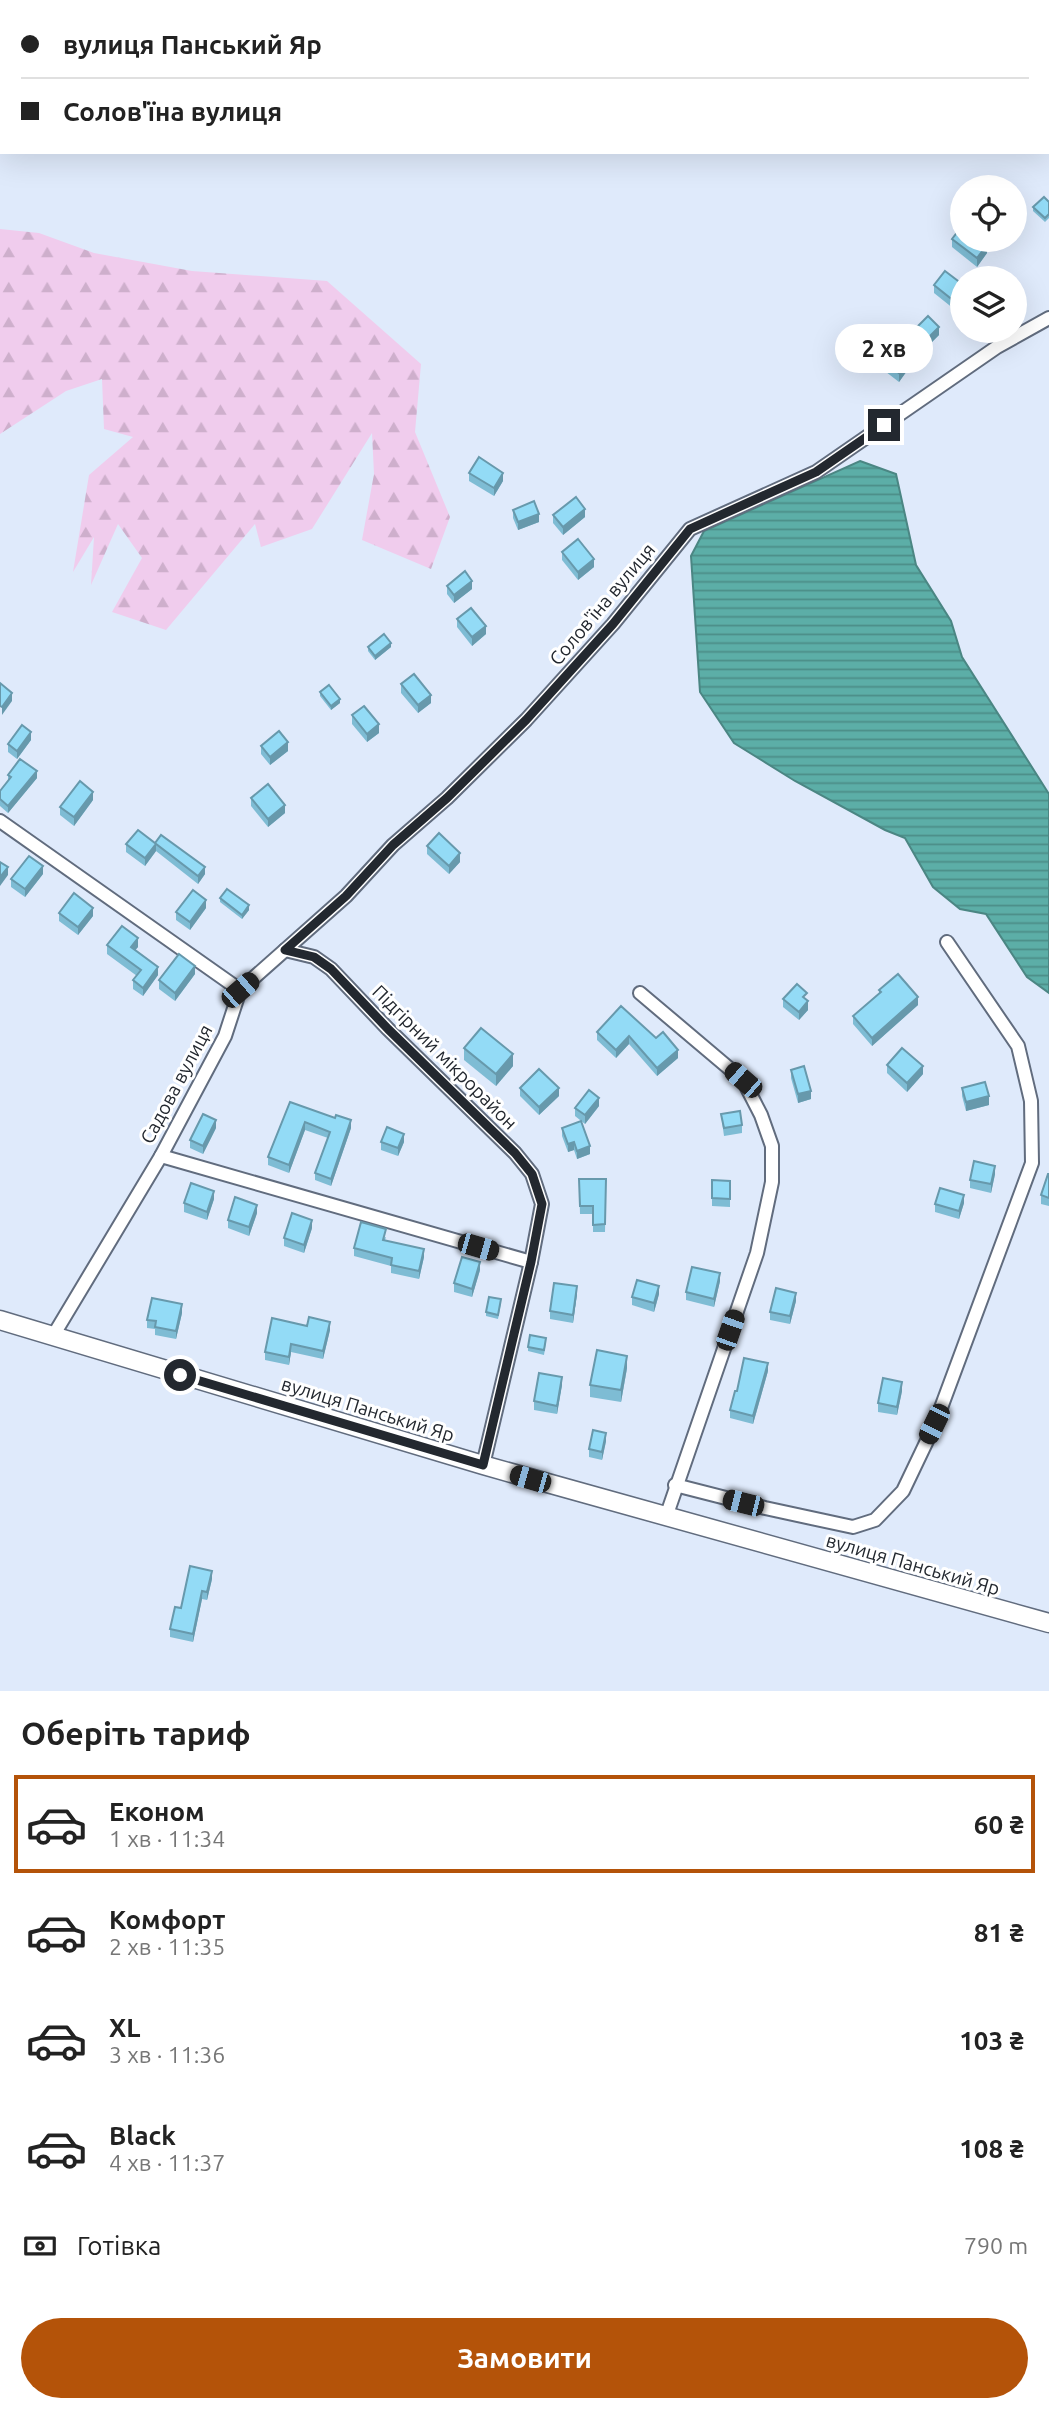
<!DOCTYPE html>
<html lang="uk">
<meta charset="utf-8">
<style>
:root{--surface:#fff;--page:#f6f6f6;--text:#222;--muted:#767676;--line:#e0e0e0;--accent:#b45309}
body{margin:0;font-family:Ubuntu,sans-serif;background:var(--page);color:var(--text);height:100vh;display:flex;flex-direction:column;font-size:26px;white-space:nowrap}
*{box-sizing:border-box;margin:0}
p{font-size:23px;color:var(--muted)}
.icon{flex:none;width:38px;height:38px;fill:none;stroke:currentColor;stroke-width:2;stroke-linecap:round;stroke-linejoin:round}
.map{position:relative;height:1691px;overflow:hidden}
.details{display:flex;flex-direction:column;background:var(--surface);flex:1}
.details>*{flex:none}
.guide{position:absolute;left:0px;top:0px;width:1050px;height:154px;box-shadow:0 7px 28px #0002;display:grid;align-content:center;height:154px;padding:0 21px;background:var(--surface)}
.fabs{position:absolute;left:950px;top:175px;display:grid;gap:14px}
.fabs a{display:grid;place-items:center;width:77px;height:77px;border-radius:50%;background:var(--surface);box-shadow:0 7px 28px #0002;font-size:35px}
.end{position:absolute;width:32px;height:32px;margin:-16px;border:9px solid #23282f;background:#fff;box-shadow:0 0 0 4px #fff}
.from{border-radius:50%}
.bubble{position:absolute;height:49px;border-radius:24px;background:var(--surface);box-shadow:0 7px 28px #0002;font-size:23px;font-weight:700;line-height:49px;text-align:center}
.car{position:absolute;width:21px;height:42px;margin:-21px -10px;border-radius:9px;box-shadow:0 0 5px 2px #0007;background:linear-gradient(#222 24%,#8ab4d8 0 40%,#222 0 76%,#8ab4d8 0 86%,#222 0)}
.guide b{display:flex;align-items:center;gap:24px;height:66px;font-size:26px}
.guide b+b{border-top:2px solid var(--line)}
.guide i{width:18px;height:18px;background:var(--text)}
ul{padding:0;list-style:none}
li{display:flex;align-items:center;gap:21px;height:98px;margin:0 14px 10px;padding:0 7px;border:4px solid transparent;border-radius:0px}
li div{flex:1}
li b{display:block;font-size:26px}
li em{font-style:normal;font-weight:700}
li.on{border-color:var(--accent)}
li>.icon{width:63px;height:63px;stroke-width:1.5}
h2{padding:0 21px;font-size:32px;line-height:84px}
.pay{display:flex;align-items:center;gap:18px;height:77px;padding:0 21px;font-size:26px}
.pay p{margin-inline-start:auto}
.primary-button{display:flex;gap:14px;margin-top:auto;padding:14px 21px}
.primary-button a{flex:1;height:80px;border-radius:42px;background:var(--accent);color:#fff;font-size:28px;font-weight:700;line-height:80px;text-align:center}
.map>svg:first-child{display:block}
.forest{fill:url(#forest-firs)}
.water{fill:url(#water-rules);stroke:#4b8683;stroke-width:2}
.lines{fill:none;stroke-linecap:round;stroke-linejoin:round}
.street-casing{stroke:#616c7e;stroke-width:16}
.secondary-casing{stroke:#616c7e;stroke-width:21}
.street{stroke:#fff;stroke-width:12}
.secondary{stroke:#fff;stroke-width:18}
.wall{fill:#7ebcd4}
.shaded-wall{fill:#6799ac}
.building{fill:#93dbf6;stroke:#6799ac;stroke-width:2}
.route{stroke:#23282f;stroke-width:9}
.labels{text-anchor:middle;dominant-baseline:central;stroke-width:6;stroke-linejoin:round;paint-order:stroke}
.street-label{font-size:19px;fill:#23282f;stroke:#fff}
</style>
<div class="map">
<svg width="1049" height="1691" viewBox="0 0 1049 1691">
<defs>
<pattern id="forest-firs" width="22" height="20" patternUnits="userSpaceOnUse" patternTransform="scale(1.75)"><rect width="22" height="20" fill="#f0cced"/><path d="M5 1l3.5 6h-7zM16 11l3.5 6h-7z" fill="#ceafcc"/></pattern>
<pattern id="water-rules" width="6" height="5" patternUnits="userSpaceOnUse" patternTransform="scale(1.75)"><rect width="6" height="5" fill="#5caea7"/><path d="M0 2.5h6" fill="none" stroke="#4c8e88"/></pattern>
</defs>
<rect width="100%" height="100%" fill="#dfeafb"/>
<!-- forest -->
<polygon class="forest" points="0,229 39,233 94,253 192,271 327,281 421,364 415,432 450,517 431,569 362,540 374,474 372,433 312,529 261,547 255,524 166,630 112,612 142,558 118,524 91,585 94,537 73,572 89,475 133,437 104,429 102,379 66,391 0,434"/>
<!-- water -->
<polygon class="water" points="860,461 896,474 916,565 951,621 962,657 1049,794 1049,993 1027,977 986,914 960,909 933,887 905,838 885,830 795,781 734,743 700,692 691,556 704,531"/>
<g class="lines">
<!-- street casing -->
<g class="street-casing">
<g id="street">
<polyline points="0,821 240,990 225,1036 161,1156 53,1336"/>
<polyline points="285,950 314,957 331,969 388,1029 515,1153 532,1174 542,1204 531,1262 483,1465"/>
<polyline points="240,990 346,896 393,845 447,798 526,720 613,624 690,529 816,472 997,347 1049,318"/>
<polyline points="640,993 743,1080 761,1115 772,1146 772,1182 757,1253 666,1517"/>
<polyline points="161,1156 531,1262"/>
<polyline points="675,1485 765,1508 853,1527 875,1520 903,1491 935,1424 1032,1163 1031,1101 1018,1046 947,942"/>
</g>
</g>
<!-- secondary casing -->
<g class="secondary-casing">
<polyline id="secondary" points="0,1320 483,1465 1049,1623"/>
</g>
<!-- street -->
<use href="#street" class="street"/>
<!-- secondary -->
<use href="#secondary" class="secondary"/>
</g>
<!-- wall -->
<g class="wall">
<polygon points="1049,202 1049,218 1045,222 1033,211 1033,207"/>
<polygon points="952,239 987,253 977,267 952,247"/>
<polygon points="962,284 959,313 934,293 934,285"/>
<polygon points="917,327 939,335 928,346 917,335"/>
<polygon points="877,357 909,368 899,382 877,365"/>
<polygon points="469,473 503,481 494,496 469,481"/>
<polygon points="513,510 539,522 518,530 513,518"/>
<polygon points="553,515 585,517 563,535 553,523"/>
<polygon points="562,552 594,567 578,580 562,560"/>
<polygon points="447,586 472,589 454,603 447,594"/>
<polygon points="457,619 486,634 472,646 457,627"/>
<polygon points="368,647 391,647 375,660 368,651"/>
<polygon points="401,684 431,703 418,713 401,693"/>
<polygon points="320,692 340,703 331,710 320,696"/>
<polygon points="352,715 379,733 367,742 352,724"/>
<polygon points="31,740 17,759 8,752 8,744"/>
<polygon points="261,746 288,751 270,765 261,754"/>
<polygon points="8,775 37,778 8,813 0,806 0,791 8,781"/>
<polygon points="251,798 285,813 268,827 251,806"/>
<polygon points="93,800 74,826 60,815 60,807"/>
<polygon points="155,843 205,874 198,884 156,851 145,866 126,852 126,844"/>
<polygon points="427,846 460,862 449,874 427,854"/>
<polygon points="43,874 25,897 11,887 11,879"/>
<polygon points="220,898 249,910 242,919 220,902"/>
<polygon points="206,908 190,930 176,920 176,912"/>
<polygon points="59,913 93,916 78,935 59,921"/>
<polygon points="107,945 138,947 135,950 158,975 143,996 133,989 133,980 137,976 107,954"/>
<polygon points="195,974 175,1001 159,989 159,980"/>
<polygon points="879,990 918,1005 872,1046 853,1024 853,1016 879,993"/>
<polygon points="783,999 807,1001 808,1010 799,1020 783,1007"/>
<polygon points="621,1006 678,1058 657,1076 629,1044 616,1058 597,1040 597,1032"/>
<polygon points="464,1048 513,1066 496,1086 464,1060"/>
<polygon points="887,1065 923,1074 907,1092 887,1073"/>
<polygon points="791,1070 811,1099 798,1103 791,1078"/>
<polygon points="520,1088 559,1096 539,1115 520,1096"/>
<polygon points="962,1088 989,1105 966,1111 962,1096"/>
<polygon points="290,1102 351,1128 331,1186 315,1180 315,1173 328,1138 305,1130 289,1173 268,1165 268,1157"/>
<polygon points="599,1106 585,1124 575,1116 575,1108"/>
<polygon points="721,1114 742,1125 742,1133 724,1136"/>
<polygon points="216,1128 203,1154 190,1148 190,1140"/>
<polygon points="562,1128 590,1154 577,1159 574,1150 568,1152 562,1136"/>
<polygon points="381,1142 404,1142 398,1156 381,1150"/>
<polygon points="995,1174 991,1193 970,1188 970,1180"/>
<polygon points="1049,1174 1049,1206 1041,1204 1041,1195"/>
<polygon points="579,1179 606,1179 605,1232 593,1232 593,1214 580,1214"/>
<polygon points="712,1180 730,1181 730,1207 712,1206"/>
<polygon points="214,1199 207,1220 184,1212 184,1203"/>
<polygon points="964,1203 959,1219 935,1212 935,1204"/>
<polygon points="257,1213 249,1236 228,1228 228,1220"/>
<polygon points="312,1228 304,1253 284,1246 284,1238"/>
<polygon points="386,1237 385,1240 424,1257 419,1279 391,1273 391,1266 354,1256 354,1248"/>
<polygon points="480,1270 472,1297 454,1292 454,1283"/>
<polygon points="720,1281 714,1307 686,1300 686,1292"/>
<polygon points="577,1294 573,1323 550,1319 550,1311"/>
<polygon points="659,1294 654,1312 632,1305 632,1297"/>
<polygon points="796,1301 790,1324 770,1320 770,1312"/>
<polygon points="501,1303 498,1319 486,1316 486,1312"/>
<polygon points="182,1313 176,1339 155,1335 155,1329 147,1328 147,1320"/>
<polygon points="330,1330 323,1359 291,1352 289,1365 265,1360 265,1352"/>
<polygon points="546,1342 544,1355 528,1351 528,1347"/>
<polygon points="627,1368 621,1402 590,1397 590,1385"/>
<polygon points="768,1371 753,1424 730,1418 730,1410 737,1391"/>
<polygon points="562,1385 557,1414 534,1410 534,1401"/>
<polygon points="902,1391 897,1415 878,1412 878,1403"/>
<polygon points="606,1441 602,1460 589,1457 589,1449"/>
<polygon points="212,1579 207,1600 202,1599 193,1642 170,1637 170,1629 181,1608"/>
</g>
<!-- shaded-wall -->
<g class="shaded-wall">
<polygon points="987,245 987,253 977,267 977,258"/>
<polygon points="962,301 962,309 959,313 959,305"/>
<polygon points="939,327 939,335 928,346 928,338"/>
<polygon points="909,360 909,368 899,382 899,373"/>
<polygon points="503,473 503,481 494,496 494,488"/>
<polygon points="585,509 585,517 563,535 563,527"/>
<polygon points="539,514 539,522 518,530 518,522"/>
<polygon points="594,559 594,567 578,580 578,572"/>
<polygon points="472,581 472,589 454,603 454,595"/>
<polygon points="486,626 486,634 472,646 472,637"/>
<polygon points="391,643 391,647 375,660 375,656"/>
<polygon points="12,693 12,701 2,715 2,707"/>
<polygon points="431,695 431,703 418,713 418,705"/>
<polygon points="340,699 340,703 331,710 331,706"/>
<polygon points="379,724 379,733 367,742 367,734"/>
<polygon points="31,732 31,740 17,759 17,751"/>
<polygon points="288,742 288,751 270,765 270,757"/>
<polygon points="37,771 37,778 8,813 8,806"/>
<polygon points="93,792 93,800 74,826 74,817"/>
<polygon points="285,805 285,813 268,827 268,819"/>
<polygon points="156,844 156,851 145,866 145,858"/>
<polygon points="460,853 460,862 449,874 449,866"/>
<polygon points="43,866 43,874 25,897 25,889"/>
<polygon points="8,867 8,875 0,886 0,877"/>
<polygon points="205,867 205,874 198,884 198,876"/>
<polygon points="206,900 206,908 190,930 190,922"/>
<polygon points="249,905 249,910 242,919 242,915"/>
<polygon points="93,908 93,916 78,935 78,927"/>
<polygon points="138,938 138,947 131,955 131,947"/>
<polygon points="195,966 195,974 175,1001 175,993"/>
<polygon points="158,967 158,975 143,996 143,988"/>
<polygon points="918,997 918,1005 872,1046 872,1038"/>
<polygon points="808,1001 808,1010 799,1020 799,1012"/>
<polygon points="629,1036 629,1044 616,1058 616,1050"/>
<polygon points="678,1050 678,1058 657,1076 657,1068"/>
<polygon points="513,1054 513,1066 496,1086 496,1074"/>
<polygon points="923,1066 923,1074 907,1092 907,1083"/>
<polygon points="559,1088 559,1096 539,1115 539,1107"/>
<polygon points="811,1091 811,1099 798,1103 798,1094"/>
<polygon points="989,1096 989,1105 966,1111 966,1102"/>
<polygon points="599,1098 599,1106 585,1124 585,1115"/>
<polygon points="216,1120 216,1128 203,1154 203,1146"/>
<polygon points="351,1120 351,1128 331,1186 331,1179"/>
<polygon points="305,1122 305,1130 289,1173 289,1165"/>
<polygon points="404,1134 404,1142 398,1156 398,1148"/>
<polygon points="574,1142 574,1150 568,1152 568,1144"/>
<polygon points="590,1146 590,1154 577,1159 577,1151"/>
<polygon points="995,1166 995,1174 991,1193 991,1184"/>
<polygon points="214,1191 214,1199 207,1220 207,1212"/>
<polygon points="964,1195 964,1203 959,1219 959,1211"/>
<polygon points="257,1205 257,1213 249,1236 249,1227"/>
<polygon points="312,1220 312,1228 304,1253 304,1245"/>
<polygon points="424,1249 424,1257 419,1279 419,1271"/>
<polygon points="480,1262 480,1270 472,1297 472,1289"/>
<polygon points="720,1273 720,1281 714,1307 714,1299"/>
<polygon points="577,1286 577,1294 573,1323 573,1315"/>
<polygon points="659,1286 659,1294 654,1312 654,1303"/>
<polygon points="796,1293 796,1301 790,1324 790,1316"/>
<polygon points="182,1304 182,1313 176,1339 176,1331"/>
<polygon points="330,1322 330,1330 323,1359 323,1351"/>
<polygon points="291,1344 291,1352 289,1365 289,1357"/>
<polygon points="627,1356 627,1368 621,1402 621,1390"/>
<polygon points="768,1363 768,1371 753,1424 753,1416"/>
<polygon points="562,1377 562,1385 557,1414 557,1406"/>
<polygon points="902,1382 902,1391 897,1415 897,1407"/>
<polygon points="606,1433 606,1441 602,1460 602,1452"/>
<polygon points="212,1571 212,1579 207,1600 207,1592"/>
<polygon points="202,1591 202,1599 193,1642 193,1634"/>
</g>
<!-- building -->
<g class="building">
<polygon points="1044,197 1049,202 1049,214 1045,218 1033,207"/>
<polygon points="962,226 962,240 980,240 987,245 977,258 952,239"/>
<polygon points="945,271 962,284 962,301 959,305 934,285"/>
<polygon points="928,316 939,327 928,338 917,327"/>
<polygon points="888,344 909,360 899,373 877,357"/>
<polygon points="479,457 503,473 494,488 469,473"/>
<polygon points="576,497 585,509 563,527 553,515"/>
<polygon points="534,501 539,514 518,522 513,510"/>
<polygon points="578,539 594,559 578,572 562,552"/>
<polygon points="465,571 472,581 454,595 447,586"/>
<polygon points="471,608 486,626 472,637 457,619"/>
<polygon points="384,634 391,643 375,656 368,647"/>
<polygon points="414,674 431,695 418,705 401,684"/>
<polygon points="0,683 12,693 2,707 0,706"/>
<polygon points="329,685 340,699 331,706 320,692"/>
<polygon points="364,706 379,724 367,734 352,715"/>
<polygon points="22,725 31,732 17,751 8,744"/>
<polygon points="279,731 288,742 270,757 261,746"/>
<polygon points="20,759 37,771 8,806 0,799 0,791 11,777 8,775"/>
<polygon points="80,781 93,792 74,817 60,807"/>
<polygon points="268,784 285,805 268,819 251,798"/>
<polygon points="138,830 155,843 161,835 205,867 198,876 156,844 145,858 126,844"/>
<polygon points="439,833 460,853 449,866 427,846"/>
<polygon points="29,856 43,866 25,889 11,879"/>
<polygon points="0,862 8,867 0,877"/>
<polygon points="227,889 249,905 242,915 220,898"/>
<polygon points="193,890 206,900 190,922 176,912"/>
<polygon points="74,893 93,908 78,927 59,913"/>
<polygon points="122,926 138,938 131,947 158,967 143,988 133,980 141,970 107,945"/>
<polygon points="179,954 195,966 175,993 159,980"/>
<polygon points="898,974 918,997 872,1038 853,1016 881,992 879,990"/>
<polygon points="797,984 807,993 803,997 808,1001 799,1012 783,999"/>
<polygon points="621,1006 656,1038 663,1032 678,1050 657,1068 629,1036 616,1050 597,1032"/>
<polygon points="481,1028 513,1054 496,1074 464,1048"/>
<polygon points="902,1048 923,1066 907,1083 887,1065"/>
<polygon points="804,1066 811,1091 798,1094 791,1070"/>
<polygon points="539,1069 559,1088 539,1107 520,1088"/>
<polygon points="985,1082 989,1096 966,1102 962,1088"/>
<polygon points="589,1090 599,1098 585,1115 575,1108"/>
<polygon points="290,1102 335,1118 336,1115 351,1120 331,1179 315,1173 330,1132 305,1122 289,1165 268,1157"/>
<polygon points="740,1111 742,1125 724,1128 721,1114"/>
<polygon points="203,1114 216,1120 203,1146 190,1140"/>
<polygon points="581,1121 590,1146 577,1151 574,1142 568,1144 562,1128"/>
<polygon points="387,1127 404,1134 398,1148 381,1142"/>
<polygon points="974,1161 995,1166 991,1184 970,1180"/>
<polygon points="1048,1174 1049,1174 1049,1198 1041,1195"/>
<polygon points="579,1179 606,1179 605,1224 593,1225 593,1206 580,1206"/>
<polygon points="712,1180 730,1181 730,1199 712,1198"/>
<polygon points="191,1183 214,1191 207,1212 184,1203"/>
<polygon points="940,1188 964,1195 959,1211 935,1204"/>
<polygon points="235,1197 257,1205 249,1227 228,1220"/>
<polygon points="292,1213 312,1220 304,1245 284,1238"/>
<polygon points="361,1222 386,1229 383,1240 424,1249 419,1271 391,1265 392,1258 354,1248"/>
<polygon points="462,1257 480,1262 472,1289 454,1283"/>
<polygon points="692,1267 720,1273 714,1299 686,1292"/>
<polygon points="637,1280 659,1286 654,1303 632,1297"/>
<polygon points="554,1283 577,1286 573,1315 550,1311"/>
<polygon points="776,1288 796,1293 790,1316 770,1312"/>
<polygon points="489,1297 501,1299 498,1315 486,1312"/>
<polygon points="152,1298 182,1304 176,1331 155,1327 156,1321 147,1320"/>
<polygon points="309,1317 330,1322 323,1351 291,1344 289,1357 265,1352 272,1318 307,1326"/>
<polygon points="530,1335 546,1338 544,1350 528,1347"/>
<polygon points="597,1350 627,1356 621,1390 590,1385"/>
<polygon points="744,1358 768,1363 753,1416 730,1410 735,1391 737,1391"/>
<polygon points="539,1373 562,1377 557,1406 534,1401"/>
<polygon points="883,1378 902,1382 897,1407 878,1403"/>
<polygon points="593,1430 606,1433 602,1452 589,1449"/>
<polygon points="190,1566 212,1571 207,1592 202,1591 193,1634 170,1629 175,1607 181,1608"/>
</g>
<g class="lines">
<!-- route -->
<polyline class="route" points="180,1375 483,1465 531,1262 542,1204 532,1174 515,1153 388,1029 331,969 314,957 285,950 346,896 393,845 447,798 526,720 613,624 690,529 816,472 884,425"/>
</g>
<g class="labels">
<!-- street labels -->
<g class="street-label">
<text transform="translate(602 604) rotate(-50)">Солов'їна вулиця</text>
<text transform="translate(445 1057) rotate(45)">Підгірний мікрорайон</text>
<text transform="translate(176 1084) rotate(-62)">Садова вулиця</text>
<text transform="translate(368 1409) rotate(17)">вулиця Панський Яр</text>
<text transform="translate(913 1564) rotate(16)">вулиця Панський Яр</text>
</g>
</g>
</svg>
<div class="fabs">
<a><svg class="icon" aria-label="locate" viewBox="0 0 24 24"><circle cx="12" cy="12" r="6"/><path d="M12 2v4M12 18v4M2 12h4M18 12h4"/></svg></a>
<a><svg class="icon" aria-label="layers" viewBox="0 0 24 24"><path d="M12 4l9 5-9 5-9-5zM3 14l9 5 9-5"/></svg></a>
</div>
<i class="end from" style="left:180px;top:1375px"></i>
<i class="end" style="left:884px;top:425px"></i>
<div class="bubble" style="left:835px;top:324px;width:98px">2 хв</div>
<i class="car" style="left:240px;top:990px;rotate:49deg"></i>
<i class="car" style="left:743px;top:1080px;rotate:311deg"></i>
<i class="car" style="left:478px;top:1247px;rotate:106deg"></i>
<i class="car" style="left:730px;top:1330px;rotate:19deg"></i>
<i class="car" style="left:934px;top:1424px;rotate:206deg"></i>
<i class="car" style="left:530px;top:1479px;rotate:286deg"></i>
<i class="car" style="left:743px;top:1503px;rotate:284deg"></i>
<div class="guide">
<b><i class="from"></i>вулиця Панський Яр</b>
<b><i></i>Солов'їна вулиця</b>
</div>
</div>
<section class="details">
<h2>Оберіть тариф</h2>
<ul>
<li class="on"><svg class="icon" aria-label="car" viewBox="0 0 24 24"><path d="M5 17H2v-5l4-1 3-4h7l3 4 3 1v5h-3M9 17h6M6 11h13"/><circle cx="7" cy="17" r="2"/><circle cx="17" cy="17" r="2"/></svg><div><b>Економ</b><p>1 хв · 11:34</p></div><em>60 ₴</em></li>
<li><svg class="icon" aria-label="car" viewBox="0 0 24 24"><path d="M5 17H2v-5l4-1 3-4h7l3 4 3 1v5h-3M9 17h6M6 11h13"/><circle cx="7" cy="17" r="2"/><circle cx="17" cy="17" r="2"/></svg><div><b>Комфорт</b><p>2 хв · 11:35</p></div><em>81 ₴</em></li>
<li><svg class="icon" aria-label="car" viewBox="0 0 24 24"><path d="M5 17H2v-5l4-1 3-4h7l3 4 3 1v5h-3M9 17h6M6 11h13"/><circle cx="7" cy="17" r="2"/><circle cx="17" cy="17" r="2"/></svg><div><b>XL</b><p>3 хв · 11:36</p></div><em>103 ₴</em></li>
<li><svg class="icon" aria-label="car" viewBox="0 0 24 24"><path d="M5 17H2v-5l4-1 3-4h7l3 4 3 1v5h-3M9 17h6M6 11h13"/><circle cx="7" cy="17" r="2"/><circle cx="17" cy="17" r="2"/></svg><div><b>Black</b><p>4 хв · 11:37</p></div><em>108 ₴</em></li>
</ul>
<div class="pay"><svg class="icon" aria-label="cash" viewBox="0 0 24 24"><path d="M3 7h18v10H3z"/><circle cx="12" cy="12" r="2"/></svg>Готівка<p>790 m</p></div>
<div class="primary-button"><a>Замовити</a></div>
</section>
